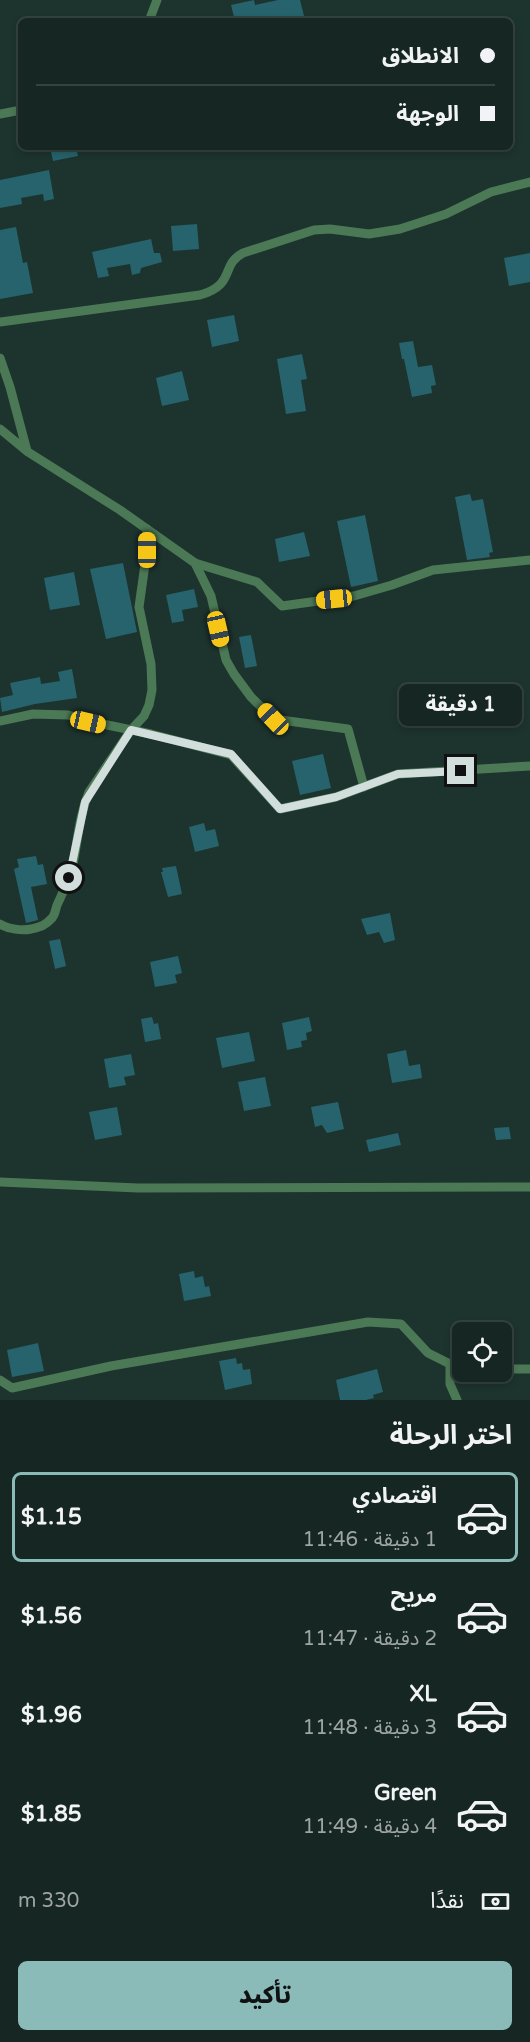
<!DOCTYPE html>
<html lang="ar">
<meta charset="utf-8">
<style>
:root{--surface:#162622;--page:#1f2e2a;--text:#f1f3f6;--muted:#9ea5a5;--line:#354340;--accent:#8bbbb9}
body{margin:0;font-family:"Varela Round","Noto Sans Arabic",sans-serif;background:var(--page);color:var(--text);direction:rtl;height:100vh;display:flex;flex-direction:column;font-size:22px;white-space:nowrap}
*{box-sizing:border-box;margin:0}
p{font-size:20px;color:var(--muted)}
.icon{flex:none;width:33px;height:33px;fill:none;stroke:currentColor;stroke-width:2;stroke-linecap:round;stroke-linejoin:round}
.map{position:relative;height:1400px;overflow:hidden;direction:ltr}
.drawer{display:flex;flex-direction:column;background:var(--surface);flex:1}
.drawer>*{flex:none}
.hud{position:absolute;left:18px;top:18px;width:495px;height:132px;border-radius:9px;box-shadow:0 3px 9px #0003,0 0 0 2px var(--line);direction:rtl;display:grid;align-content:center;height:132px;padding:0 18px;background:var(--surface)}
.fabs{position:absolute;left:452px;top:1322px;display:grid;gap:12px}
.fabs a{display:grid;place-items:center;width:60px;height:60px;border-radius:9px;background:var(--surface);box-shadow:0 3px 9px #0003,0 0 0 2px var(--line);font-size:30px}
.end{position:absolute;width:27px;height:27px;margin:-14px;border:8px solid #d1dedb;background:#111;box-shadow:0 0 0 3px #111}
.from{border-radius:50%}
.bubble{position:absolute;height:42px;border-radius:9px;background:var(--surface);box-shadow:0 3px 9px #0003,0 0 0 2px var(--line);font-size:20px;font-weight:800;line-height:42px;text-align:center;direction:rtl}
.car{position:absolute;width:18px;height:36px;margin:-18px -9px;border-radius:8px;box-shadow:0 0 4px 2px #0007;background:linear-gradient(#f5c518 24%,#345 0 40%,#f5c518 0 76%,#345 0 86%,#f5c518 0)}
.hud b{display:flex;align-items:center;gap:21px;height:57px;font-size:22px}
.hud b+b{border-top:2px solid var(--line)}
.hud i{width:15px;height:15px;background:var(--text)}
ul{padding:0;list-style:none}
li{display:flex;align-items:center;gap:18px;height:90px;margin:0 12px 9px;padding:0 6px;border:3px solid transparent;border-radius:9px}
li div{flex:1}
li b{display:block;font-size:22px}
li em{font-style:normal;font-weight:800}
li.selected{border-color:var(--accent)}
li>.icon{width:54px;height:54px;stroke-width:1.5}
h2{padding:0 18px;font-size:27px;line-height:72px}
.pay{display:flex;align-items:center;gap:15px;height:66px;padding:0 18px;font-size:22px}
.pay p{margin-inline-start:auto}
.action{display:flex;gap:12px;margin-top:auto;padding:12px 18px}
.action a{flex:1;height:69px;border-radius:9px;background:var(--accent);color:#111;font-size:24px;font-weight:800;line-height:69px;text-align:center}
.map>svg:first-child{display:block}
.building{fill:#26636c}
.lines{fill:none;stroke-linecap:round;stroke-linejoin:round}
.street{stroke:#4b7855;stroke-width:9}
.route{stroke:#d1dedb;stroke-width:8}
</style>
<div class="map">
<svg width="530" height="1400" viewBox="0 0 530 1400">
<rect width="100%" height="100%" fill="#1d332e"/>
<!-- building -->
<g class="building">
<polygon points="254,0 255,5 278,0 300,0 305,20 235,21 231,5"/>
<polygon points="50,147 76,147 78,156 53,161"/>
<polygon points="49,170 54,199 44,201 43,194 21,198 22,204 0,208 0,180"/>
<polygon points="197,224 199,249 173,251 171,226"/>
<polygon points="16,227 23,263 27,262 33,293 0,299 0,230"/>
<polygon points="151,239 154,253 160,253 162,262 141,268 140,273 132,275 130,264 107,268 109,276 98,278 92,252"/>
<polygon points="530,253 530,282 509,286 504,258"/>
<polygon points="234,315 239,341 212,347 207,320"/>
<polygon points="413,341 418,367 432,365 436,385 431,386 432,393 412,397 404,359 402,359 399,343"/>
<polygon points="302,354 307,379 301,380 306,411 286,414 277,359"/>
<polygon points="182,371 189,400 162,406 156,378"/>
<polygon points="470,494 472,501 483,499 493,552 489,553 490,557 467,560 455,497"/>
<polygon points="365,515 378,581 351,587 337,521"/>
<polygon points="304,532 310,556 279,562 275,539"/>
<polygon points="123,563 137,632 106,639 90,569"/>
<polygon points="74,572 80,605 50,610 44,578"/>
<polygon points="194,589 198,607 182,610 184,621 172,623 166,595"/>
<polygon points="251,635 257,666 245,668 239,637"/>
<polygon points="72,669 77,698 35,704 2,712 0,698 13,695 10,683 40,677 41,684 60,681 58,672"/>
<polygon points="323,754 331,788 300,795 292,761"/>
<polygon points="204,823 206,831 215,829 219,846 195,852 189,827"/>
<polygon points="36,856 38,865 43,864 47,884 31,887 38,920 26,923 14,869 19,867 17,859"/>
<polygon points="176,866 182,894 168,897 161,872 163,872 162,868"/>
<polygon points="390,913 395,940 384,943 379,932 367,935 361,919"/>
<polygon points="60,939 66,966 55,969 49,941"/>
<polygon points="178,956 182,973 175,975 177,983 155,987 150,962"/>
<polygon points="152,1017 154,1024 158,1023 161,1039 145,1042 141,1019"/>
<polygon points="309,1017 312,1031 306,1033 307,1040 301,1041 302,1047 287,1050 282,1023"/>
<polygon points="249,1032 255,1061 222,1068 216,1038"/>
<polygon points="406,1050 409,1066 420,1064 422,1078 392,1083 387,1054"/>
<polygon points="131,1054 135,1075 124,1077 126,1085 109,1088 104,1059"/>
<polygon points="265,1077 271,1106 244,1111 238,1082"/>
<polygon points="338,1102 344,1129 327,1133 322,1125 315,1127 311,1107"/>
<polygon points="117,1107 122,1135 95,1140 89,1112"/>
<polygon points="509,1127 511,1139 496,1140 494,1128"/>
<polygon points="398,1133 401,1145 369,1152 366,1140"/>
<polygon points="194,1271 195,1278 203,1276 205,1287 209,1286 211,1296 184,1301 179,1274"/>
<polygon points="38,1343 44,1371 12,1377 7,1350"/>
<polygon points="236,1358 237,1364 242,1363 243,1370 250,1369 252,1384 225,1390 219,1361"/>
<polygon points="377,1369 383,1392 373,1395 374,1398 366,1400 340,1400 336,1380"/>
</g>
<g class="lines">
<!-- street -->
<g class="street">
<polyline points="149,21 157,0"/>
<polyline points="0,114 21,110"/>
<path d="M0,322L200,295C236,285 220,265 243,253L314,230L330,229L369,234L400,229L446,214L491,192L530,182"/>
<polyline points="0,358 10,387 27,451"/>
<polyline points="0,429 28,452 120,510 195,563 257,582 282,606 354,596 392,585 433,570 530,560"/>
<polyline points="195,563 211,596 226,660 234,674 251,697 273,719 348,729 364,787"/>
<polyline points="0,721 33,714 68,715 88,721 151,734 231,755 280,809 336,797 398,774 530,766"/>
<path d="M0,924C8,929 22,931 31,929C39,927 45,926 51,919C56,915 55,908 58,903C64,890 70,878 73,864C78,839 79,816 89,792L131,730L144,716L149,705L152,690L151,664L139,607L147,550V529"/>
<polyline points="0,1182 138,1188 530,1187"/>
<polyline points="450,1364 450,1384 457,1400"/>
<polyline points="501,1369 530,1369"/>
<polyline points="0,1380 12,1388 111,1366 368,1322 401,1324 428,1353 450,1364 462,1365"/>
</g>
</g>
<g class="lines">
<!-- route -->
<polyline class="route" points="69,878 85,802 131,730 231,754 280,809 336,797 398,774 461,771"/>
</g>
</svg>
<div class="fabs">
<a><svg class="icon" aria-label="locate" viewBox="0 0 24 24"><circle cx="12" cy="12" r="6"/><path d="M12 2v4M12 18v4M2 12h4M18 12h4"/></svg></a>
</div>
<i class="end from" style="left:69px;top:878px"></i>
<i class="end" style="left:461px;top:771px"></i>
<div class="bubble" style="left:399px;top:684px;width:123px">1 دقيقة</div>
<i class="car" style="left:147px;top:550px;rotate:0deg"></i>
<i class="car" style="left:334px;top:599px;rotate:264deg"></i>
<i class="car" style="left:218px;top:629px;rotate:167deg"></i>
<i class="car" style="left:273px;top:719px;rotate:316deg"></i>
<i class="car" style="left:88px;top:722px;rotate:103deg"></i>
<div class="hud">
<b><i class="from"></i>الانطلاق</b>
<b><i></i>الوجهة</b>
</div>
</div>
<section class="drawer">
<h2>اختر الرحلة</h2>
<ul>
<li class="selected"><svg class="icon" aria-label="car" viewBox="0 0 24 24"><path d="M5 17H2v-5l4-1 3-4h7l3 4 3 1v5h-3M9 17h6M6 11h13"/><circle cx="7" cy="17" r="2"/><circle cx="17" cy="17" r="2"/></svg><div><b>اقتصادي</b><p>1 دقيقة · 11:46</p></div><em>$1.15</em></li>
<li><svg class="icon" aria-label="car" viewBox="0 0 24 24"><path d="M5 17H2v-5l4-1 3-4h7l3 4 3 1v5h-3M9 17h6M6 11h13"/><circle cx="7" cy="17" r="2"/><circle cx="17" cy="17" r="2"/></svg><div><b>مريح</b><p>2 دقيقة · 11:47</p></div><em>$1.56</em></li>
<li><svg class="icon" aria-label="car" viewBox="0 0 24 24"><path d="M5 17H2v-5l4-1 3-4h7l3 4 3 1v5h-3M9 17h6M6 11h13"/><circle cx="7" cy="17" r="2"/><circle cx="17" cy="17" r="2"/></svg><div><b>XL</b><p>3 دقيقة · 11:48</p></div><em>$1.96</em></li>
<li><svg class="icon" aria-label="car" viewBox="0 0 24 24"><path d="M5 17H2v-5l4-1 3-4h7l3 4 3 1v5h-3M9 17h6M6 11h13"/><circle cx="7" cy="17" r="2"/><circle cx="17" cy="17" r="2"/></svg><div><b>Green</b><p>4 دقيقة · 11:49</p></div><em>$1.85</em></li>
</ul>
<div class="pay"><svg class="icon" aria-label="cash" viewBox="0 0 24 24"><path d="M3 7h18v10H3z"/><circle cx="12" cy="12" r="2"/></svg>نقدًا<p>330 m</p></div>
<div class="action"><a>تأكيد</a></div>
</section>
